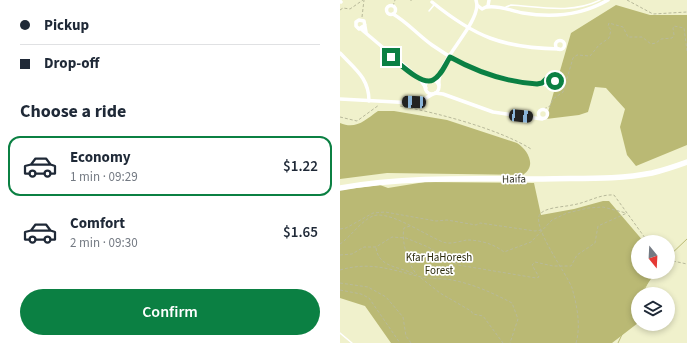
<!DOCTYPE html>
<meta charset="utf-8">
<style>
:root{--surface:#fff;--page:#f6f6f7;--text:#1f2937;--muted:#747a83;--line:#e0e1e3;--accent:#0b8043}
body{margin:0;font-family:"Source Sans 3",sans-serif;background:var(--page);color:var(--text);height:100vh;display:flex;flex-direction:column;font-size:15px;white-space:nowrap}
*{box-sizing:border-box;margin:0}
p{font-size:13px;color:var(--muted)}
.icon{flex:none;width:22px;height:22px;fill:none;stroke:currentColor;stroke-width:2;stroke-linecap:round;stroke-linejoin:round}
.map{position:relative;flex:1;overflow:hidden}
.sheet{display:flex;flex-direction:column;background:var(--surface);width:340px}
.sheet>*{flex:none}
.top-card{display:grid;align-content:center;height:88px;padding:0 20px;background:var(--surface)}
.needle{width:26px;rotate:162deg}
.tools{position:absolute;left:291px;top:235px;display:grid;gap:8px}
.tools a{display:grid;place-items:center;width:44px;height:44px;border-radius:50%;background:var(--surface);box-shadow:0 2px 6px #0003;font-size:20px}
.end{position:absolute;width:18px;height:18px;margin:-9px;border:5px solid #0b8043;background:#fff;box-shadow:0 0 0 2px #fff}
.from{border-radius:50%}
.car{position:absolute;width:12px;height:24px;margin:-12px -6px;border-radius:5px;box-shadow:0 0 3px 1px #0007;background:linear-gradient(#222 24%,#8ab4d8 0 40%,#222 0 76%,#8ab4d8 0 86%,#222 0)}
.top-card b{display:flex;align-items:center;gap:14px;height:38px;font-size:15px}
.top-card b+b{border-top:1px solid var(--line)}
.top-card i{width:10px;height:10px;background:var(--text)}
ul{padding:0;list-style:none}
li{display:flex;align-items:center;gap:12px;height:60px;margin:0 8px 6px;padding:0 12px;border:2px solid transparent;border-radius:12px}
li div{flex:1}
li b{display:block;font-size:15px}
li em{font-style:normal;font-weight:600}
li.on{border-color:var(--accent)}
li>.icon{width:36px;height:36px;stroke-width:1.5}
h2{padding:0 20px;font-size:18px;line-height:48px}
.action{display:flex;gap:8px;margin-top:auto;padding:8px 20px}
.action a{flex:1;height:46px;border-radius:24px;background:var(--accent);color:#fff;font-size:16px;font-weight:600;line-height:46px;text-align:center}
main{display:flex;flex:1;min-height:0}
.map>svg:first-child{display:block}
.forest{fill:#bab974}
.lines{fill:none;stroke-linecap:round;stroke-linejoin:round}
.stream{stroke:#b9b974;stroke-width:1}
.path{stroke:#b8b99a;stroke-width:1;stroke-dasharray:3 2;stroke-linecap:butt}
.service{stroke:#fff;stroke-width:1.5}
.minor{stroke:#fff;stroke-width:3.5}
.trunk{stroke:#fff;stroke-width:5.5}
.route{stroke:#0b8043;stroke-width:5}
.labels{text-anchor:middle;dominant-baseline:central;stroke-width:3.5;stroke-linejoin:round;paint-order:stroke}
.street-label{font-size:11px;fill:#39392a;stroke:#fff}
.park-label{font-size:11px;fill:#2c2b0c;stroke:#fff}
</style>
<main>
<section class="sheet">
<div class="top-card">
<b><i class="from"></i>Pickup</b>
<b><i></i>Drop-off</b>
</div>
<h2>Choose a ride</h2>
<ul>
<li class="on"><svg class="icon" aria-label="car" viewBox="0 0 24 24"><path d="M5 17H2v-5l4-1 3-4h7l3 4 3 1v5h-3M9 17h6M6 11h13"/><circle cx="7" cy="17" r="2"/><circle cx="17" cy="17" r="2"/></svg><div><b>Economy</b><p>1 min · 09:29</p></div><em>$1.22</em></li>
<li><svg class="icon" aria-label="car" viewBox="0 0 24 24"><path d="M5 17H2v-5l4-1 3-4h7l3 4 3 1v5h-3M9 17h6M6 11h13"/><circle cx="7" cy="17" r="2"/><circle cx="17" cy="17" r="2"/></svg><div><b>Comfort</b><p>2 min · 09:30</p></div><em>$1.65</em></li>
</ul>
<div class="action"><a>Confirm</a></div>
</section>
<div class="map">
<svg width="347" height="343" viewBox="0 0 347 343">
<rect width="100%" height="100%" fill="#f0f1cc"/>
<!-- forest -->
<g class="forest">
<polygon points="276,5 310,15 347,15 347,145 296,166 287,155 280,127 285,109 266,88 255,87 248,112 239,115 206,119 231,33"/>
<path d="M38,111H54L107,120L177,143C188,150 197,166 183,175L47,173L0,179V123C16,130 25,120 38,111Z"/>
<polygon points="85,182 194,183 201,215 234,209 263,201 269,201 304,242 298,242 298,272 316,272 303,290 307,294 298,294 298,323 272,343 51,343 25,306 0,298 0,190 40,185 48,188"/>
</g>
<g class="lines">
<!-- stream -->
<g class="stream">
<polyline points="328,257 347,239"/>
<polyline points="302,294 313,272"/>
<polyline points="278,343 298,301"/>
</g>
<!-- path -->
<g class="path">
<polyline points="71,0 71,1"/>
<polyline points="287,0 313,14 347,12"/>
<polyline points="53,6 55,0"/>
<polyline points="0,10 3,8 10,9 23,0"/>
<polyline points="22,17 24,0"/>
<path d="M60,106C98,113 159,129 191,149"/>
<polyline points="204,109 210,106 213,99 223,92 233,58 237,55 250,56 259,45 269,38 271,30 268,26 269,23 283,27 288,37 302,37 311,44 316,43 321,39 332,38 334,35 333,28 334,26 344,28 347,51"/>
<polyline points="0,117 17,121 39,105"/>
<path d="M70,226L64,228C61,241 68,264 77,275"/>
<polyline points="0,229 6,228 33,213 45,212 96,221 107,220 136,225 140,223 195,231 201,230"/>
<path d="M0,244C11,237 25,215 38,215C57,215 85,235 103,242C110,245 120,241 127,240C140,240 154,244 164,252L191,242L212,220L227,213L248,208L263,207L286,213"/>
<path d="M36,248C39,268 59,266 74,274"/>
<polyline points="0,255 12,254 24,247 36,247 52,237 66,238 88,247 118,265 196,278 199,277 192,265 195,262 213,266 231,266 237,255 255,243 258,226 287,213"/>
<polyline points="328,260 347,264"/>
<path d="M0,270C31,261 52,270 81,277C91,279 102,278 112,280C133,284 153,293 172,303L178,319L170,343"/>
<polyline points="81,278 100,293 131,311 133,314 143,316 163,343"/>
<polyline points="0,283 28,287 46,297 63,317 66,336 71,343"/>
<polyline points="0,290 21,294 29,298 60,343"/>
<path d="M236,343C241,326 237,305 232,288C227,274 191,226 200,214C206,207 224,207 232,205C247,203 259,194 274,195L308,242"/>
</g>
<!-- service -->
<g class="service">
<path d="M166,7L171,5C201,7 232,14 260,0"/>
<polyline points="89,11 94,5"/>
<polyline points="0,333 12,343"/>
</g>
<!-- minor -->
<g class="minor">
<polyline points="136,0 137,5 142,9 148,6 149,0"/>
<polyline points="0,1 1,2"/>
<path d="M92,2C135,37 163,48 219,49"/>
<circle cx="51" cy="10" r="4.5"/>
<path d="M147,7C160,5 171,11 183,13C212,18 242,15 268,0"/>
<path d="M53,14C67,22 78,35 92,45C130,72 164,81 210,85"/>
<polyline points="25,25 19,29 16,26 16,22 19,20 24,21 26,32"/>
<polyline points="21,29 79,78 86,88"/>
<circle cx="220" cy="45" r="4.5"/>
<path d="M0,53C15,69 29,78 29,101"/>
<circle cx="211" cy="80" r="4.5"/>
<circle cx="92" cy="87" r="7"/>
<path d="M99,85C96,61 136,29 137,5"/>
<polyline points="95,93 103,94 153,112 202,119"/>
<polyline points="0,99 74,103 81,101 93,94"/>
<circle cx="203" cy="114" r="4.5"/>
</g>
<!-- trunk -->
<path class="trunk" d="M0,188C67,176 136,179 203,179C239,178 277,180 312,173C324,170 336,166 347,162"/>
</g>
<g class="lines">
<!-- route -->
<path class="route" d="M51,57C60,64 82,86 93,80C101,76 105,65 110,57C137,72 166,82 197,84L202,83L206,79L207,83L211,85L215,81"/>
</g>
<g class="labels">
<!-- street labels -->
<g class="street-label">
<text transform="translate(174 179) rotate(-1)">Haifa</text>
</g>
<!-- park labels -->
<g class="park-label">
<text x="99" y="257">Kfar HaHoresh<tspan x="99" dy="13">Forest</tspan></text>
</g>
</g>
</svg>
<div class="tools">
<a><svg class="needle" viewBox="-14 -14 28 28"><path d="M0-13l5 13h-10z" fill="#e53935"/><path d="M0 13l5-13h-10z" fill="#747a83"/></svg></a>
<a><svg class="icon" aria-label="layers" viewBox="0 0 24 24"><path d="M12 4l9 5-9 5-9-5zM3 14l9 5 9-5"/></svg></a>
</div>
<i class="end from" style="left:215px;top:81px"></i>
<i class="end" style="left:51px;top:57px"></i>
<i class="car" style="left:74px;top:102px;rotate:272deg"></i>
<i class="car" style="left:181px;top:116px;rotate:96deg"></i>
</div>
</main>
